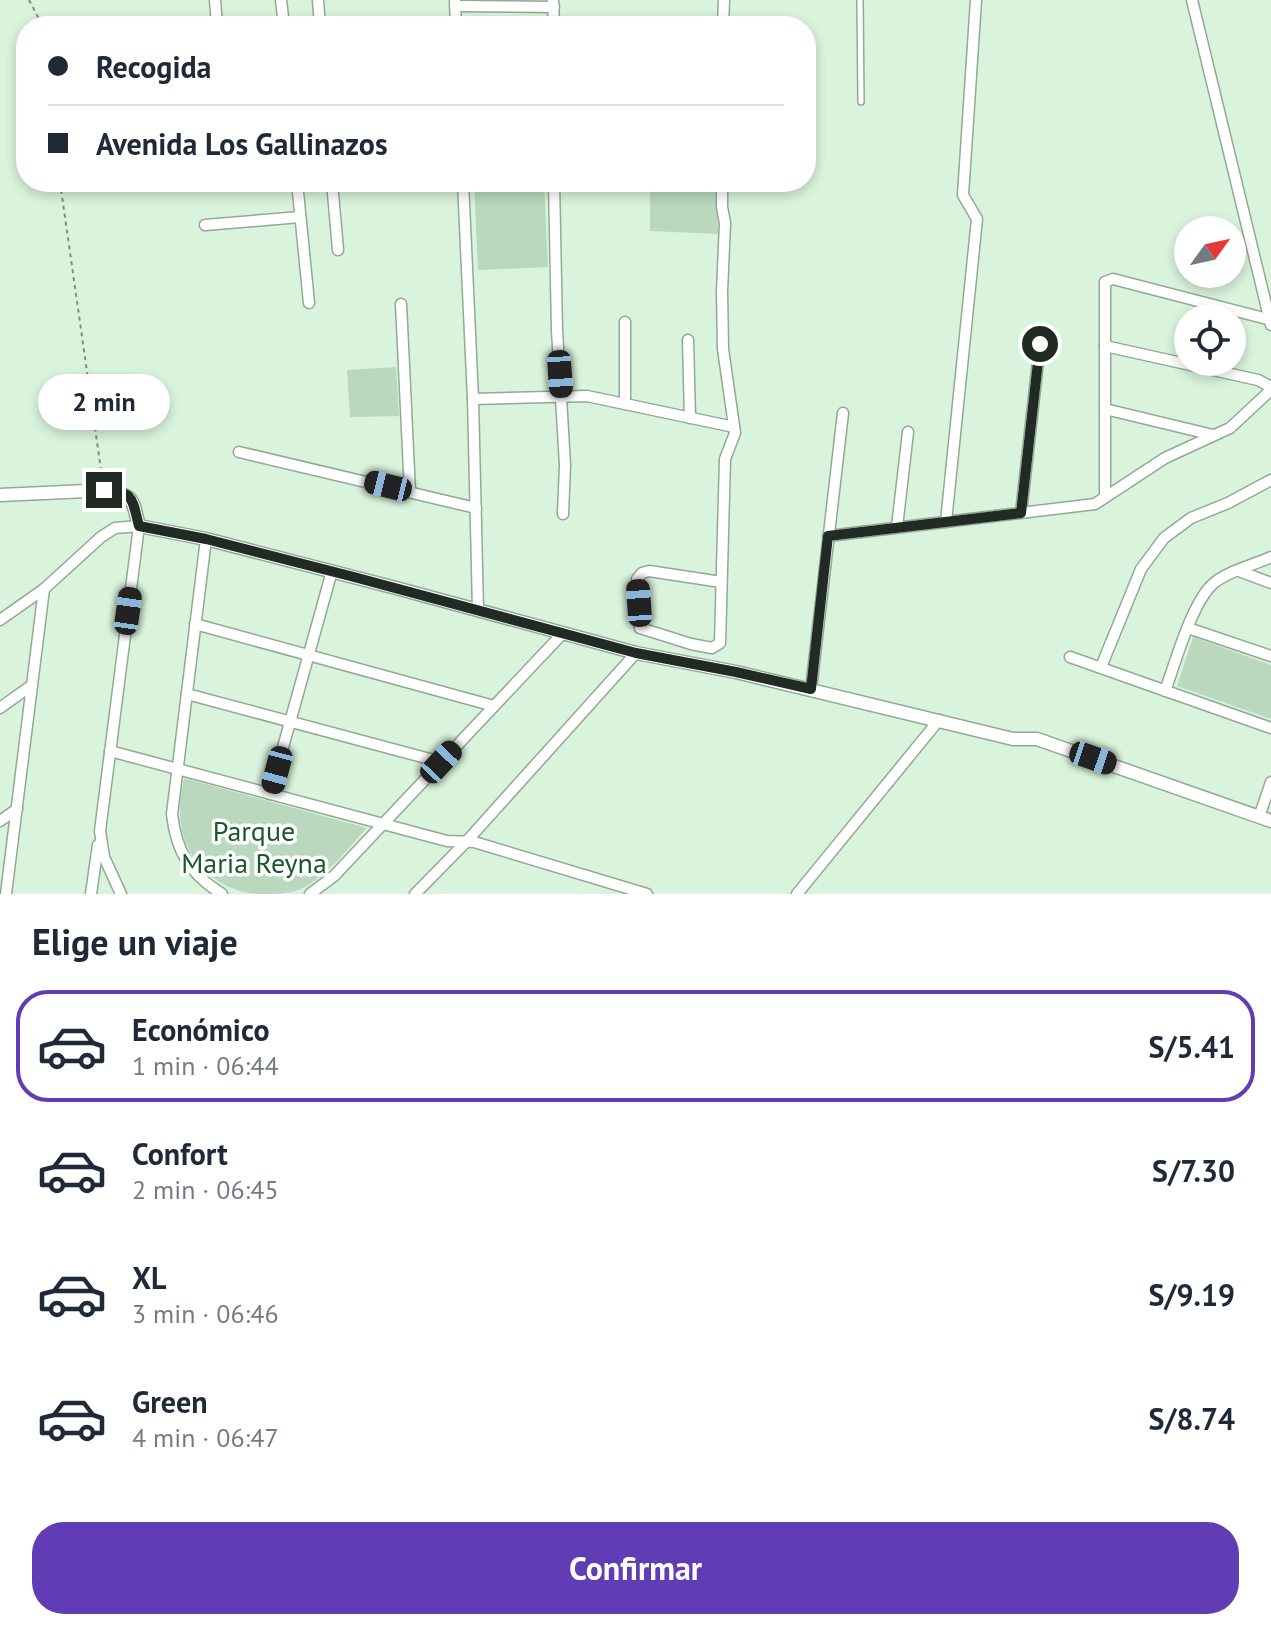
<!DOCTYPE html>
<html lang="es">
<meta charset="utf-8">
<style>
:root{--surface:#fff;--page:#f2f2f3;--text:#1f2937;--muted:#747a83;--line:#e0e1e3;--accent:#603cb5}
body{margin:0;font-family:"PT Sans",sans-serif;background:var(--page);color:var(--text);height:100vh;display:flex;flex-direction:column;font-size:30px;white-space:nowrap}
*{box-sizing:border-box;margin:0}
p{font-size:26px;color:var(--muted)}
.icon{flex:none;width:44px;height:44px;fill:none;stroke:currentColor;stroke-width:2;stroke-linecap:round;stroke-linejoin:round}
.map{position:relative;height:894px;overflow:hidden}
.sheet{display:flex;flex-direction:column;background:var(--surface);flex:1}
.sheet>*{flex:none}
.banner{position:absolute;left:16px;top:16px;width:800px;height:176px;border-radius:32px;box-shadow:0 4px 12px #0003;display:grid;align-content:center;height:176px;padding:0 32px;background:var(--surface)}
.needle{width:52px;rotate:57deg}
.fabs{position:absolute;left:1174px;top:216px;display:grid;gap:16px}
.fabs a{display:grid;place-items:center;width:72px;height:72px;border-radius:50%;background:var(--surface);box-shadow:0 4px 12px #0003;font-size:40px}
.end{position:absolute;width:36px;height:36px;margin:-18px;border:10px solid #212b23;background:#fff;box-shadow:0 0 0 4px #fff}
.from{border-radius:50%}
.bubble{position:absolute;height:56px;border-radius:28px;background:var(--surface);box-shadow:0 4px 12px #0003;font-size:26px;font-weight:800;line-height:56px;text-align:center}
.car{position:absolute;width:24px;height:48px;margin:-24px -12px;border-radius:10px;box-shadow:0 0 6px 2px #0007;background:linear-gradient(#222 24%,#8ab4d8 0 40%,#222 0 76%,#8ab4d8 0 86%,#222 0)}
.banner b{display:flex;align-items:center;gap:28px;height:76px;font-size:30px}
.banner b+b{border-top:2px solid var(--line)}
.banner i{width:20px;height:20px;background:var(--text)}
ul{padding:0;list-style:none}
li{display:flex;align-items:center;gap:24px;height:112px;margin:0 16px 12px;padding:0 16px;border:4px solid transparent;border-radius:32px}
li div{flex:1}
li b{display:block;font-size:30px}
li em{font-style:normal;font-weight:800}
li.selected{border-color:var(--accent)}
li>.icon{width:72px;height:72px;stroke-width:1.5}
h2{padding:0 32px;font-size:36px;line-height:96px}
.action{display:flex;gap:16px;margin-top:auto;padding:16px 32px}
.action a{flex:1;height:92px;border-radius:32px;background:var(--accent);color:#fff;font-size:32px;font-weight:800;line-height:92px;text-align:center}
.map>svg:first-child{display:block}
.green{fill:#bad8be}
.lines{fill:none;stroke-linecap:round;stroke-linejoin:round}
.service-casing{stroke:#91aa94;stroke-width:8}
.minor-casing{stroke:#91aa94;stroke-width:13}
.tertiary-casing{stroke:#91aa94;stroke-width:15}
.path{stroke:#7d8f80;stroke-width:2;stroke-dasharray:4 4;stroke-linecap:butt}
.service{stroke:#fff;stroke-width:5}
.minor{stroke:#fff;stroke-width:10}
.tertiary{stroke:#fff;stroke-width:12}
.route{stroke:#212b23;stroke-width:10}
.labels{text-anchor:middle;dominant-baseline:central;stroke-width:7;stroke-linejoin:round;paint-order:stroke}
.park-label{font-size:28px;fill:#18592b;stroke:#fff}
</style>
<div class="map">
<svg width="1271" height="894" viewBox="0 0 1271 894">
<rect width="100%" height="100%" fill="#d9f3dc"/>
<!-- green -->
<g class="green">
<polygon points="474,182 544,182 548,267 478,270"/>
<polygon points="650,182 719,182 718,234 650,231"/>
<polygon points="396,367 399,416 350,417 347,370"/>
<polygon points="1193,637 1271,665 1271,719 1177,686"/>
<path d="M184,778L367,828C347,849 329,874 303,888C290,894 276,894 261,894C219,894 181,858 180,815C179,803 182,790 184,778Z"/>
</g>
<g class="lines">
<!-- service casing -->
<g class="service-casing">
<polyline id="service" points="860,0 861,102"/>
</g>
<!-- minor casing -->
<g class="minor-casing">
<g id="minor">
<polyline points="215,0 217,26"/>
<polyline points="281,0 284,26"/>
<polyline points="318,0 320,26"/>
<polyline points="553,0 554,26"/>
<polyline points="1192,0 1271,325"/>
<polyline points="455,2 456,26"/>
<polyline points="456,6 554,7"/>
<polyline points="723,26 724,0"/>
<polyline points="297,182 309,303"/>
<polyline points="332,182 338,250"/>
<polyline points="463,182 473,399 478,610"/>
<polyline points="554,182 557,330 565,465 563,514"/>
<polyline points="205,225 300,217"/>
<polyline points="401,304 410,492"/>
<polyline points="688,340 690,418"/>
<polyline points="1105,346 1258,380 1271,387"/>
<polyline points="473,399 587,396 734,427"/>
<polyline points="625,404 625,322"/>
<polyline points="1105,409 1213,435"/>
<polyline points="239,452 476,508"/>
<polyline points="1105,497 1105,282 1113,279 1271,320"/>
<polyline points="1021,513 1040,344"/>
<polyline points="946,522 977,219 963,195 976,0"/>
<polyline points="897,527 908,432"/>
<polyline points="828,536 1095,504 1165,458 1230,428 1271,390"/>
<path d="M206,539L172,814C176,851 190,874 222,894"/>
<polyline points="1239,571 1271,583"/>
<polyline points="721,582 649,571 642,573 637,579 640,628 691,644 712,648 720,643 725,459 735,433 723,349 722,291 725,223 722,207 722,182"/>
<polyline points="0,620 44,589 101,537 115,528 139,526 100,831 104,857 121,894"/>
<polyline points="195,624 494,706"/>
<polyline points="1188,628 1271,656"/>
<polyline points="1070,657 1271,728"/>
<polyline points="1101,667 1141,569 1164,538 1191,518 1228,503 1271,480"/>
<polyline points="811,689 843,413"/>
<path d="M1165,691C1175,664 1192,601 1214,583C1228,571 1254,565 1271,557"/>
<polyline points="187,694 441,762"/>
<polyline points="0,708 32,685"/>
<polyline points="110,751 447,841 474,842 647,894"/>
<polyline points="270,794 332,571"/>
<polyline points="1259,817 1271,782"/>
<polyline points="0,821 17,809"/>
<polyline points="6,894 44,589"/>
<polyline points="91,894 98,845"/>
<polyline points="310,894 334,876 563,633"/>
<polyline points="415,894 466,842 636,653"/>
<polyline points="797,894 939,720"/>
</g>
</g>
<!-- tertiary casing -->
<g class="tertiary-casing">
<path id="tertiary" d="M0,495L109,490C136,496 132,501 139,526L206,539L396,588L636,653L736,672L1013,739H1037L1271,821"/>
</g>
<!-- path -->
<g class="path">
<polyline points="29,0 39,19 40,26"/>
<polyline points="60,182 102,477"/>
</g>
<!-- service -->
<use href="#service" class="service"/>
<!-- minor -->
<use href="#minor" class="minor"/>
<!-- tertiary -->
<use href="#tertiary" class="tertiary"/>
</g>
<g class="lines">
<!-- route -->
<path class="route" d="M104,490C135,491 132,500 139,526L206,539L354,577L636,653L736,672L811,689L828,536L1021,513L1040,344"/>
</g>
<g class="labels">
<!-- park labels -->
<g class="park-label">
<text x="254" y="830">Parque<tspan x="254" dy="32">Maria Reyna</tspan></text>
</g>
</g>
</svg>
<div class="fabs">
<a><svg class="needle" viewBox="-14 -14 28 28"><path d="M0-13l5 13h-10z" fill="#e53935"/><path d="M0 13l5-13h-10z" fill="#747a83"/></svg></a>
<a><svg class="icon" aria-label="locate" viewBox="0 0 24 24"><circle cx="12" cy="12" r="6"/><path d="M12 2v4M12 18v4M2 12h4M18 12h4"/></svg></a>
</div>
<i class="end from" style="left:1040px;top:344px"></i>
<i class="end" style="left:104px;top:490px"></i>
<div class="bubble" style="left:38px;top:374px;width:132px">2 min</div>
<i class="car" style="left:560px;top:374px;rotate:176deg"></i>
<i class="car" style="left:388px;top:486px;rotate:284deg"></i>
<i class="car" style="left:639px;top:603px;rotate:356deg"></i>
<i class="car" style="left:128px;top:611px;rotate:8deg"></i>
<i class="car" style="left:1093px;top:758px;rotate:109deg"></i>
<i class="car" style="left:441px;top:762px;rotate:43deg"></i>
<i class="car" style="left:277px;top:770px;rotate:195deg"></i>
<div class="banner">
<b><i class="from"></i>Recogida</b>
<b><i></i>Avenida Los Gallinazos</b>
</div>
</div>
<section class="sheet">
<h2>Elige un viaje</h2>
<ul>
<li class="selected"><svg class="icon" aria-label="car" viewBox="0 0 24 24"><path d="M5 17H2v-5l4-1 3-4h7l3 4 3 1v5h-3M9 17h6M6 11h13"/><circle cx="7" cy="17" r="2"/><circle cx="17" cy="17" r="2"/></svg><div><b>Económico</b><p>1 min · 06:44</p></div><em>S/5.41</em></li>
<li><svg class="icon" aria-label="car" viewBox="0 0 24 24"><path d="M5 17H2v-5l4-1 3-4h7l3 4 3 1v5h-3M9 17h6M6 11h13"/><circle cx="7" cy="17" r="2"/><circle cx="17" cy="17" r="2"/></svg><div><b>Confort</b><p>2 min · 06:45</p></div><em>S/7.30</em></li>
<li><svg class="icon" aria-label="car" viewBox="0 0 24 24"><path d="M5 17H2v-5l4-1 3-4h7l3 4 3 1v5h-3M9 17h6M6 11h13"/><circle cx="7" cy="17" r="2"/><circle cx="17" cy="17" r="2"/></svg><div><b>XL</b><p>3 min · 06:46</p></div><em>S/9.19</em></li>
<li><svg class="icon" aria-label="car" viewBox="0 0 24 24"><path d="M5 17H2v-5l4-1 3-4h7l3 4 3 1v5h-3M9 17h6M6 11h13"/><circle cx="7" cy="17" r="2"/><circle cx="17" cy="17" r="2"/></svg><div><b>Green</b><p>4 min · 06:47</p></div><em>S/8.74</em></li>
</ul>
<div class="action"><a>Confirmar</a></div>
</section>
